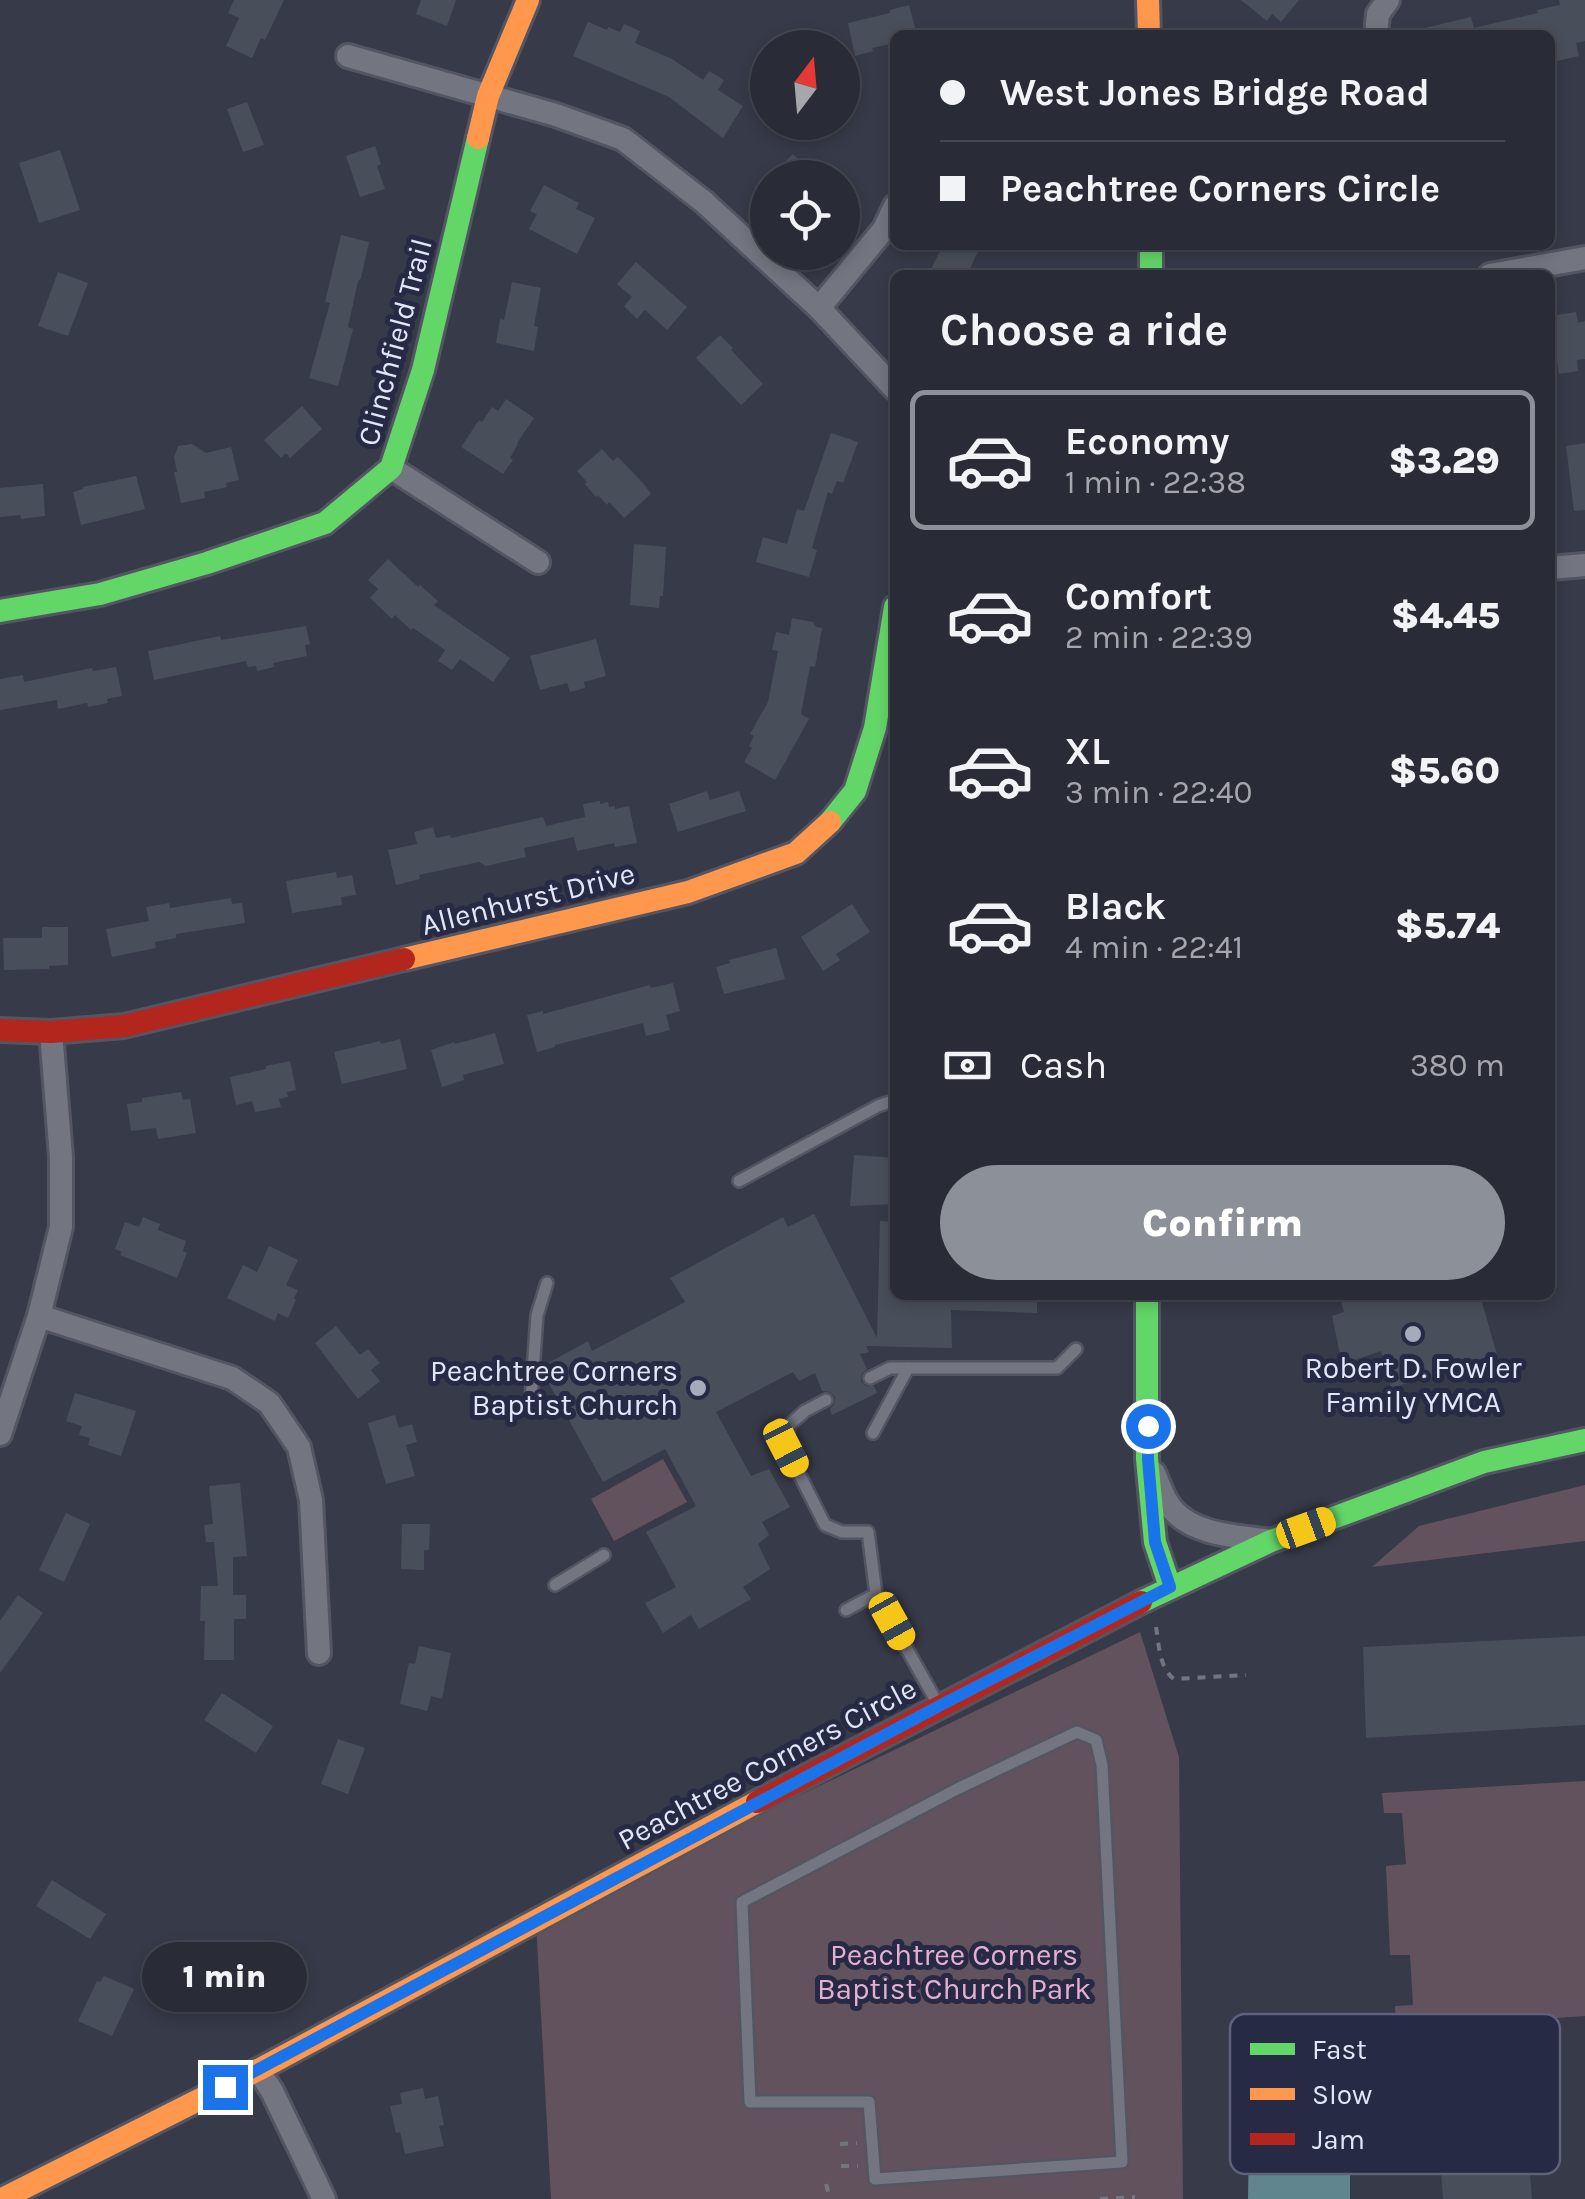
<!DOCTYPE html>
<meta charset="utf-8">
<style>
:root{--surface:#292c36;--page:#353842;--text:#f1f3f6;--muted:#a5a7ad;--line:#454851;--accent:#8c9099}
body{margin:0;font-family:Karla,sans-serif;background:var(--page);color:var(--text);height:100vh;display:flex;flex-direction:column;font-size:38px;white-space:nowrap}
*{box-sizing:border-box;margin:0}
p{font-size:32px;color:var(--muted)}
.icon{flex:none;width:55px;height:55px;fill:none;stroke:currentColor;stroke-width:2;stroke-linecap:round;stroke-linejoin:round}
.map{position:relative;flex:1;overflow:hidden}
.drawer{position:absolute;left:890px;top:270px;width:665px;height:1030px;display:flex;flex-direction:column;background:var(--surface);border-radius:15px;box-shadow:0 5px 15px #0003,0 0 0 2px var(--line)}
.drawer>*{flex:none}
.top-card{position:absolute;left:890px;top:30px;width:665px;height:220px;border-radius:15px;box-shadow:0 5px 15px #0003,0 0 0 2px var(--line);display:grid;align-content:center;height:220px;padding:0 50px;background:var(--surface)}
.needle{width:65px;rotate:16deg}
.fabs{position:absolute;left:750px;top:30px;display:grid;gap:20px}
.fabs a{display:grid;place-items:center;width:110px;height:110px;border-radius:50%;background:var(--surface);box-shadow:0 5px 15px #0003,0 0 0 2px var(--line);font-size:50px}
.end{position:absolute;width:45px;height:45px;margin:-22px;border:12px solid #1a73e8;background:#fff;box-shadow:0 0 0 5px #fff}
.from{border-radius:50%}
.bubble{position:absolute;height:70px;border-radius:35px;background:var(--surface);box-shadow:0 5px 15px #0003,0 0 0 2px var(--line);font-size:32px;font-weight:800;line-height:70px;text-align:center}
.car{position:absolute;width:30px;height:60px;margin:-30px -15px;border-radius:12px;box-shadow:0 0 8px 2px #0007;background:linear-gradient(#f5c518 24%,#345 0 40%,#f5c518 0 76%,#345 0 86%,#f5c518 0)}
.top-card b{display:flex;align-items:center;gap:35px;height:95px;font-size:38px}
.top-card b+b{border-top:2px solid var(--line)}
.top-card i{width:25px;height:25px;background:var(--text)}
ul{padding:0;list-style:none}
li{display:flex;align-items:center;gap:30px;height:140px;margin:0 20px 15px;padding:0 30px;border:5px solid transparent;border-radius:15px}
li div{flex:1}
li b{display:block;font-size:38px}
li em{font-style:normal;font-weight:800}
li.on{border-color:var(--accent)}
li>.icon{width:90px;height:90px;stroke-width:1.5}
h2{padding:0 50px;font-size:45px;line-height:120px}
.pay{display:flex;align-items:center;gap:25px;height:110px;padding:0 50px;font-size:38px}
.pay p{margin-inline-start:auto}
.action{display:flex;gap:20px;margin-top:auto;padding:20px 50px}
.action a{flex:1;height:115px;border-radius:60px;background:var(--accent);color:#fff;font-size:40px;font-weight:800;line-height:115px;text-align:center}
.map>svg:first-child{display:block}
.green{fill:#62525e}
.water{fill:#5f858e}
.building{fill:#494f5a}
.lines{fill:none;stroke-linecap:round;stroke-linejoin:round}
.lane-casing{stroke:#535662;stroke-width:16}
.street-casing{stroke:#535662;stroke-width:28}
.fast-casing{stroke:#535662;stroke-width:28}
.slow-casing{stroke:#535662;stroke-width:28}
.jam-casing{stroke:#535662;stroke-width:28}
.path{stroke:#737680;stroke-width:4;stroke-dasharray:8 8;stroke-linecap:butt}
.lane{stroke:#737580;stroke-width:11}
.street{stroke:#737580;stroke-width:22}
.fast{stroke:#63d668;stroke-width:22}
.slow{stroke:#ff974d;stroke-width:22}
.jam{stroke:#b3261e;stroke-width:22}
.route{stroke:#1a73e8;stroke-width:12}
.poi-dot{fill:#a7aaba;stroke:#272a44;stroke-width:4}
.labels{text-anchor:middle;dominant-baseline:central;stroke-width:10;stroke-linejoin:round;paint-order:stroke}
.street-label{font-size:30px;fill:#e3e6f7;stroke:#272a44}
.poi-label{font-size:30px;fill:#e3e6f7;stroke:#272a44}
.park-label{font-size:30px;fill:#e5afd1;stroke:#272a44}
.key{fill:#272a44;stroke:#5f627a;stroke-width:2.5}
.key-label{font-size:28px;fill:#e3e6f7}
</style>
<div class="map">
<svg width="1585" height="2199" viewBox="0 0 1585 2199">
<rect width="100%" height="100%" fill="#373a48"/>
<!-- green -->
<g class="green">
<polygon points="663,1459 687,1502 614,1541 591,1499"/>
<polygon points="1585,1485 1585,1541 1372,1567 1419,1526"/>
<polygon points="1140,1632 1179,1757 1183,2199 551,2199 536,1922"/>
<polygon points="1585,1781 1585,2016 1396,2029 1395,2006 1413,2005 1410,1955 1390,1955 1386,1866 1406,1864 1402,1813 1384,1813 1382,1793"/>
</g>
<!-- water -->
<polygon class="water" points="1273,2092 1336,2095 1343,2104 1334,2150 1350,2170 1350,2199 1248,2199 1249,2138 1255,2109"/>
<!-- building -->
<g class="building">
<polygon points="234,0 284,0 265,40 261,38 252,58 226,46 239,18 228,13"/>
<polygon points="421,0 456,0 447,26 416,14"/>
<polygon points="1241,0 1299,0 1281,22 1272,14 1267,21"/>
<polygon points="1559,0 1585,0 1585,41 1576,43 1579,56 1557,61 1553,44 1550,45 1550,35 1426,35 1425,28 1471,17 1474,28 1538,13 1537,10 1560,5"/>
<polygon points="909,5 917,35 895,35 895,43 872,48 873,51 855,56 848,23 890,13 890,10"/>
<polygon points="588,22 607,30 608,27 620,32 624,24 640,31 635,43 672,59 703,80 709,71 724,80 718,90 743,106 723,138 669,97 573,56"/>
<polygon points="247,102 264,145 243,152 227,109"/>
<polygon points="375,146 381,164 377,166 385,189 360,197 346,156"/>
<polygon points="60,150 80,210 39,223 19,163"/>
<polygon points="793,154 817,178 769,178"/>
<polygon points="544,185 579,203 576,209 595,218 577,254 529,229 537,214 530,211"/>
<polygon points="341,235 369,242 361,278 358,281 348,327 353,329 338,386 309,378 330,303 325,302"/>
<polygon points="943,245 981,245 967,275 928,275"/>
<polygon points="636,262 687,307 667,330 645,310 637,319 624,306 632,297 617,284"/>
<polygon points="58,272 88,283 68,336 38,326"/>
<polygon points="512,282 541,288 534,326 538,327 534,351 496,343 500,319 504,320"/>
<polygon points="1576,312 1578,323 1585,321 1585,359 1577,360 1578,371 1559,374 1550,316"/>
<polygon points="720,335 733,348 731,350 763,384 741,405 696,358"/>
<polygon points="506,399 534,418 517,443 518,444 510,458 513,460 503,474 461,447 479,420 482,422 492,407 498,411"/>
<polygon points="302,406 322,429 290,458 286,453 281,458 264,440"/>
<polygon points="831,433 858,442 843,483 837,481 832,494 828,492 812,548 817,550 809,577 756,562 763,537 787,544 797,509 804,511"/>
<polygon points="1585,443 1585,510 1574,511 1566,446"/>
<polygon points="192,444 206,453 231,447 239,480 226,483 227,487 204,492 205,498 181,503 174,472 177,472 174,457 178,446"/>
<polygon points="602,449 613,461 618,457 643,483 651,494 624,518 609,502 607,505 598,495 596,497 585,484 587,482 577,471"/>
<polygon points="136,476 145,509 81,525 73,492 83,489 83,487"/>
<polygon points="43,484 45,516 21,519 20,515 0,517 0,488"/>
<polygon points="634,544 666,547 663,596 660,596 659,608 630,605"/>
<polygon points="388,559 418,587 420,585 438,601 434,605 510,658 493,682 460,659 452,670 438,661 445,650 413,628 411,630 395,615 392,619 370,598 378,589 368,580"/>
<polygon points="792,618 813,622 816,627 822,628 815,667 810,666 801,714 809,719 775,780 744,762 752,748 749,746 754,736 750,734 768,702 778,651 772,650 776,632 789,635"/>
<polygon points="306,626 310,644 305,645 307,656 273,663 274,667 257,671 256,666 248,667 246,661 154,680 148,651 220,636 221,640"/>
<polygon points="596,639 606,676 584,682 585,688 570,692 567,683 540,690 530,656"/>
<polygon points="116,667 122,696 107,699 108,703 88,707 87,703 58,709 57,700 0,710 0,679 23,675 24,682 92,668 93,671"/>
<polygon points="707,791 710,800 739,791 746,811 678,832 669,804"/>
<polygon points="600,801 600,804 608,802 609,807 615,806 615,809 629,806 637,843 615,847 614,843 577,851 574,837 524,848 526,857 486,866 479,862 419,875 420,879 396,885 388,850 417,844 414,832 433,827 436,838 450,835 451,838 543,817 546,826 585,817 583,804"/>
<polygon points="336,872 337,878 352,875 356,895 341,897 342,905 292,913 286,881"/>
<polygon points="231,898 232,904 242,903 245,923 176,934 176,938 155,942 156,948 112,957 106,929 149,921 146,907 169,903 170,908"/>
<polygon points="852,904 870,932 836,954 840,960 823,971 801,937"/>
<polygon points="42,927 68,927 68,965 49,966 49,969 4,970 3,938 42,938"/>
<polygon points="776,948 785,979 724,994 716,967 730,963 729,960"/>
<polygon points="673,983 680,1011 666,1015 670,1030 646,1036 643,1023 555,1045 555,1047 537,1052 527,1015 543,1011 543,1014 650,985 650,988"/>
<polygon points="495,1033 504,1064 463,1075 464,1080 442,1087 431,1050 454,1042 455,1044"/>
<polygon points="400,1039 407,1069 342,1084 334,1052 380,1041 381,1044"/>
<polygon points="290,1061 296,1090 287,1092 288,1097 279,1099 281,1107 255,1112 252,1101 236,1105 230,1077 266,1069 266,1066"/>
<polygon points="181,1092 183,1100 190,1099 196,1133 158,1139 156,1128 131,1131 127,1104 142,1102 142,1098"/>
<polygon points="854,1155 895,1158 895,1204 850,1206"/>
<polygon points="814,1214 877,1338 880,1221 895,1222 895,1295 1037,1295 1037,1313 951,1310 952,1348 866,1346 869,1352 860,1354 867,1369 862,1374 861,1381 866,1386 874,1386 877,1393 832,1415 830,1409 834,1404 835,1397 830,1392 822,1391 815,1373 799,1381 793,1372 716,1412 751,1476 769,1469 790,1507 762,1522 769,1535 758,1544 770,1569 743,1587 751,1599 699,1629 691,1615 663,1633 645,1603 676,1587 646,1532 696,1506 665,1449 603,1482 542,1371 543,1366 588,1341 592,1351 685,1302 670,1278 783,1217 788,1227"/>
<polygon points="143,1217 160,1224 158,1230 186,1241 183,1251 187,1253 177,1278 120,1255 122,1252 115,1249 125,1222 139,1227"/>
<polygon points="269,1246 298,1260 286,1285 298,1290 294,1298 296,1300 288,1318 278,1313 275,1321 227,1298 243,1265 257,1272"/>
<polygon points="1339,1295 1480,1295 1497,1355 1391,1388 1381,1351 1342,1364 1332,1316 1344,1312"/>
<polygon points="336,1326 360,1355 368,1349 380,1363 371,1370 380,1381 358,1399 315,1343"/>
<polygon points="75,1393 136,1411 121,1456 88,1445 90,1438 79,1435 82,1426 66,1421"/>
<polygon points="395,1415 399,1428 412,1424 417,1442 406,1445 415,1476 386,1484 368,1423"/>
<polygon points="240,1483 247,1556 233,1557 233,1595 246,1595 246,1619 234,1619 234,1660 204,1660 205,1621 200,1621 201,1586 218,1586 214,1542 206,1542 204,1525 213,1524 209,1486"/>
<polygon points="66,1513 90,1524 64,1582 39,1570"/>
<polygon points="402,1524 430,1524 429,1550 424,1550 424,1570 401,1569"/>
<polygon points="18,1595 43,1613 0,1673 0,1621"/>
<polygon points="1585,1636 1585,1725 1366,1738 1363,1647"/>
<polygon points="419,1646 451,1653 442,1699 431,1696 427,1711 400,1704 409,1663 415,1664"/>
<polygon points="222,1693 273,1726 256,1753 204,1720"/>
<polygon points="338,1739 365,1748 348,1794 321,1784"/>
<polygon points="52,1880 106,1914 90,1939 36,1906"/>
<polygon points="104,1976 134,1989 112,2036 78,2021 97,1981 100,1982"/>
<polygon points="1521,2062 1532,2199 1443,2199 1434,2066"/>
<polygon points="423,2088 425,2099 438,2096 444,2125 439,2126 444,2146 405,2154 400,2132 396,2133 390,2106 402,2104 400,2093"/>
</g>
<g class="lines">
<!-- lane casing -->
<g class="lane-casing">
<g id="lane">
<polyline points="739,1181 878,1106 895,1100"/>
<polyline points="870,1378 890,1368 1057,1368 1076,1349"/>
<polyline points="531,1399 537,1315 547,1283"/>
<polyline points="826,1400 805,1411 789,1425 786,1448 825,1525 842,1532 868,1532 876,1594 939,1706"/>
<polyline points="873,1433 908,1368"/>
<polyline points="555,1585 604,1555"/>
<polyline points="846,1610 876,1594"/>
<polygon points="1077,1732 1096,1740 1102,1765 1122,2162 875,2179 869,2102 750,2102 742,1902 959,1788"/>
</g>
</g>
<!-- street casing -->
<g class="street-casing">
<g id="street">
<polyline points="1376,35 1378,14 1388,0"/>
<polyline points="348,56 556,115 623,139 704,202 819,308 895,389"/>
<polyline points="1490,275 1585,258"/>
<polyline points="819,308 884,229 895,206"/>
<polyline points="391,468 538,562"/>
<polyline points="1550,568 1585,565"/>
<polyline points="39,1316 232,1378 269,1403 299,1447 311,1500 319,1653"/>
<polyline points="0,1434 39,1316 61,1227 61,1157 51,1032"/>
<path d="M1154,1473C1159,1484 1164,1500 1172,1509C1195,1536 1238,1536 1271,1541"/>
<polyline points="258,2070 272,2091 324,2199"/>
</g>
</g>
<!-- fast casing -->
<g class="fast-casing">
<g id="fast">
<polyline points="1151,245 1151,275"/>
<polyline points="0,611 100,594 207,563 325,523 391,468 423,370 478,138"/>
<polyline points="830,822 855,791 875,728 895,607"/>
<polyline points="1147,1295 1147,1459 1155,1542 1170,1587"/>
<polyline points="1141,1602 1271,1541 1484,1462 1585,1440"/>
</g>
</g>
<!-- slow casing -->
<g class="slow-casing">
<g id="slow">
<polyline points="1148,0 1149,35"/>
<polyline points="478,138 488,96 528,0"/>
<polyline points="404,959 688,892 796,853 830,822"/>
<polyline points="2,2199 258,2070 757,1802"/>
</g>
</g>
<!-- jam casing -->
<g class="jam-casing">
<g id="jam">
<polyline points="0,1030 51,1032 124,1026 404,959"/>
<polyline points="757,1802 1141,1602"/>
</g>
</g>
<!-- path -->
<g class="path">
<path d="M1156,1627C1159,1644 1159,1668 1174,1679L1246,1675"/>
<polyline points="840,2144 857,2143"/>
<polyline points="841,2166 858,2166"/>
<polyline points="826,2184 830,2199"/>
<polyline points="1100,2199 1135,2197"/>
</g>
<!-- lane -->
<use href="#lane" class="lane"/>
<!-- street -->
<use href="#street" class="street"/>
<!-- fast -->
<use href="#fast" class="fast"/>
<!-- slow -->
<use href="#slow" class="slow"/>
<!-- jam -->
<use href="#jam" class="jam"/>
</g>
<g class="lines">
<!-- route -->
<polyline class="route" points="225,2087 939,1706 1170,1587 1155,1542 1148,1459 1148,1426"/>
</g>
<!-- markers -->
<g class="poi-dot">
<circle cx="1413" cy="1334" r="10"/>
<circle cx="698" cy="1388" r="10"/>
</g>
<g class="labels">
<!-- street labels -->
<g class="street-label">
<text transform="translate(395 342) rotate(-75)">Clinchfield Trail</text>
<text transform="translate(528 899) rotate(-14)">Allenhurst Drive</text>
<text transform="translate(767 1764) rotate(-28)">Peachtree Corners Circle</text>
</g>
<!-- poi labels -->
<g class="poi-label">
<text x="1413" y="1368">Robert D. Fowler<tspan x="1413" dy="34">Family YMCA</tspan></text>
<text x="678" y="1371" text-anchor="end">Peachtree Corners<tspan x="678" dy="34">Baptist Church</tspan></text>
</g>
<!-- park labels -->
<g class="park-label">
<text x="954" y="1955">Peachtree Corners<tspan x="954" dy="34">Baptist Church Park</tspan></text>
</g>
</g>
<!-- legend -->
<rect x="1230" y="2014" width="330" height="160" rx="15" class="key"/>
<rect x="1250" y="2043" width="45" height="12" fill="#63d668"/>
<rect x="1250" y="2088" width="45" height="12" fill="#ff974d"/>
<rect x="1250" y="2133" width="45" height="12" fill="#b3261e"/>
<g class="key-label">
<text x="1312" y="2059">Fast</text>
<text x="1312" y="2104">Slow</text>
<text x="1312" y="2149">Jam</text>
</g>
</svg>
<div class="fabs">
<a><svg class="needle" viewBox="-14 -14 28 28"><path d="M0-13l5 13h-10z" fill="#e53935"/><path d="M0 13l5-13h-10z" fill="#a5a7ad"/></svg></a>
<a><svg class="icon" aria-label="locate" viewBox="0 0 24 24"><circle cx="12" cy="12" r="6"/><path d="M12 2v4M12 18v4M2 12h4M18 12h4"/></svg></a>
</div>
<i class="end from" style="left:1148px;top:1426px"></i>
<i class="end" style="left:225px;top:2087px"></i>
<div class="bubble" style="left:142px;top:1942px;width:165px">1 min</div>
<i class="car" style="left:786px;top:1448px;rotate:153deg"></i>
<i class="car" style="left:1306px;top:1528px;rotate:70deg"></i>
<i class="car" style="left:892px;top:1621px;rotate:151deg"></i>
<div class="top-card">
<b><i class="from"></i>West Jones Bridge Road</b>
<b><i></i>Peachtree Corners Circle</b>
</div>
<section class="drawer">
<h2>Choose a ride</h2>
<ul>
<li class="on"><svg class="icon" aria-label="car" viewBox="0 0 24 24"><path d="M5 17H2v-5l4-1 3-4h7l3 4 3 1v5h-3M9 17h6M6 11h13"/><circle cx="7" cy="17" r="2"/><circle cx="17" cy="17" r="2"/></svg><div><b>Economy</b><p>1 min · 22:38</p></div><em>$3.29</em></li>
<li><svg class="icon" aria-label="car" viewBox="0 0 24 24"><path d="M5 17H2v-5l4-1 3-4h7l3 4 3 1v5h-3M9 17h6M6 11h13"/><circle cx="7" cy="17" r="2"/><circle cx="17" cy="17" r="2"/></svg><div><b>Comfort</b><p>2 min · 22:39</p></div><em>$4.45</em></li>
<li><svg class="icon" aria-label="car" viewBox="0 0 24 24"><path d="M5 17H2v-5l4-1 3-4h7l3 4 3 1v5h-3M9 17h6M6 11h13"/><circle cx="7" cy="17" r="2"/><circle cx="17" cy="17" r="2"/></svg><div><b>XL</b><p>3 min · 22:40</p></div><em>$5.60</em></li>
<li><svg class="icon" aria-label="car" viewBox="0 0 24 24"><path d="M5 17H2v-5l4-1 3-4h7l3 4 3 1v5h-3M9 17h6M6 11h13"/><circle cx="7" cy="17" r="2"/><circle cx="17" cy="17" r="2"/></svg><div><b>Black</b><p>4 min · 22:41</p></div><em>$5.74</em></li>
</ul>
<div class="pay"><svg class="icon" aria-label="cash" viewBox="0 0 24 24"><path d="M3 7h18v10H3z"/><circle cx="12" cy="12" r="2"/></svg>Cash<p>380 m</p></div>
<div class="action"><a>Confirm</a></div>
</section>
</div>
